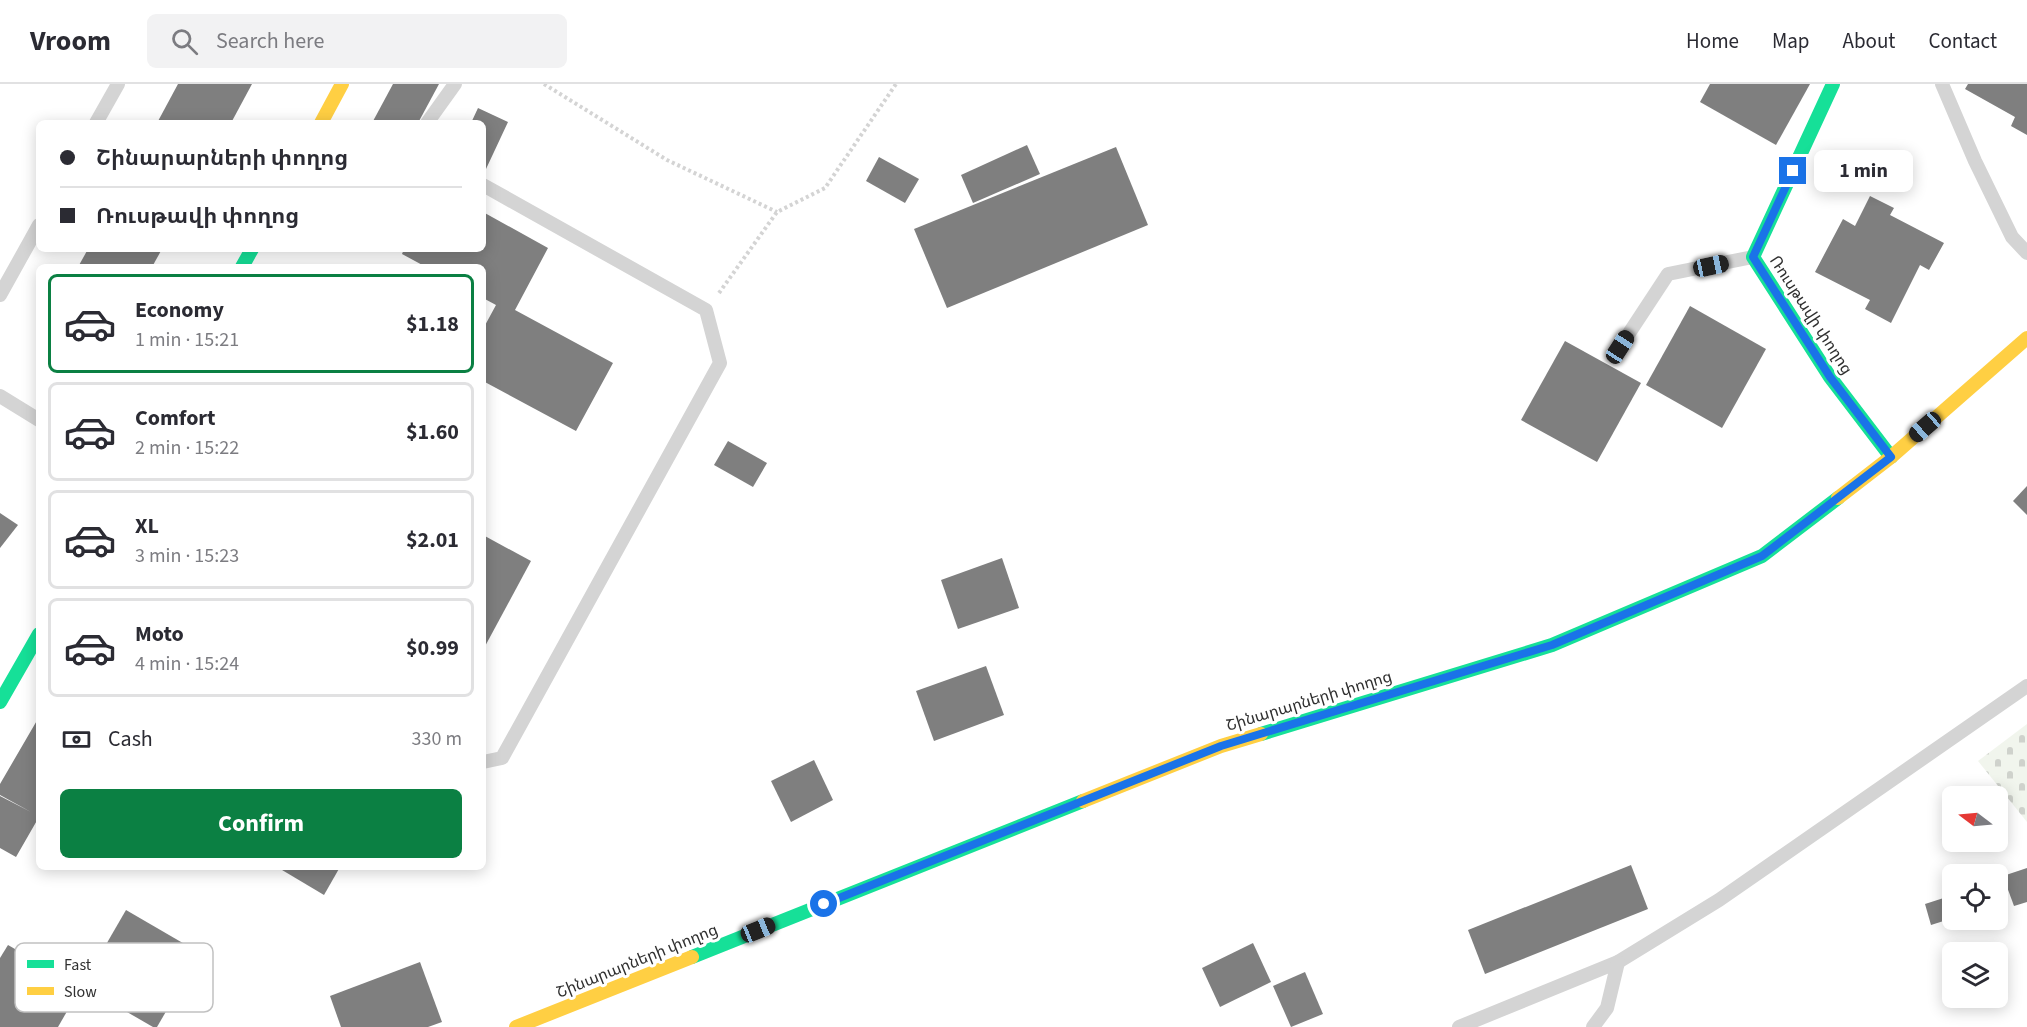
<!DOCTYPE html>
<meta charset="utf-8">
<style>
:root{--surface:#fff;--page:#f2f2f3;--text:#2b2b33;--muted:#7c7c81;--line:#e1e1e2;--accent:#0b8043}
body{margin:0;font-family:"Source Sans 3","Noto Sans Armenian",sans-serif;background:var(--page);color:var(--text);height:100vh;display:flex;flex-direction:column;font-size:22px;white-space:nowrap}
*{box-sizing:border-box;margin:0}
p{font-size:20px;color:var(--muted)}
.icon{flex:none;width:33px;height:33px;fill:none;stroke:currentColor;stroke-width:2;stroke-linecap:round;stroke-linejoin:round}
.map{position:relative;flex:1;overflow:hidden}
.sheet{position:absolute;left:36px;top:180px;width:450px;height:606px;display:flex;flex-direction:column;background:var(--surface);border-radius:9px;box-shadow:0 3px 15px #0003}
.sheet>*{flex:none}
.guide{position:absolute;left:36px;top:36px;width:450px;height:132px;border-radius:9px;box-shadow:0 3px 15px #0003;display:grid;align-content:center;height:132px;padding:0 24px;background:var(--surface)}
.needle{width:39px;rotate:286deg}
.fabs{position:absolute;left:1942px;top:702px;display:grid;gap:12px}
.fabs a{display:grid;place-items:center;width:66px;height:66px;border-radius:9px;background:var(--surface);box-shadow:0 3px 15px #0003;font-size:30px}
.end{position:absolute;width:27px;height:27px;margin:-14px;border:8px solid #1a73e8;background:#fff;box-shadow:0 0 0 3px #fff}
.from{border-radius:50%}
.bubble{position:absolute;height:42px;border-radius:9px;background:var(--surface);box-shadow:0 3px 15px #0003;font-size:20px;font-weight:700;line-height:42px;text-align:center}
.car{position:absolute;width:18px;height:36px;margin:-18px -9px;border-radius:8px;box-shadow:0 0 4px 2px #0007;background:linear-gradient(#222 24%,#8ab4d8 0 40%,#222 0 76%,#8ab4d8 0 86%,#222 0)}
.guide b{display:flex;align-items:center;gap:21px;height:57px;font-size:22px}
.guide b+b{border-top:2px solid var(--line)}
.guide i{width:15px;height:15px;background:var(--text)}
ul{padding:10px 0 0;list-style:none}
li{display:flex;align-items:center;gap:18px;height:99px;margin:0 12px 9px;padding:0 12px;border:3px solid var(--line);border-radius:9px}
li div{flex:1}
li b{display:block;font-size:22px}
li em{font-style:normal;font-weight:700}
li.selected{border-color:var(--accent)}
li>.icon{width:54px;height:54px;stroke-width:1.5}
.pay{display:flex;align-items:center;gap:15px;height:66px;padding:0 24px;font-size:22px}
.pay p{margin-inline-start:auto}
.action{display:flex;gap:12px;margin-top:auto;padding:12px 24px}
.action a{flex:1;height:69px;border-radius:9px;background:var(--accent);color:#fff;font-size:24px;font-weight:700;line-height:69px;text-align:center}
header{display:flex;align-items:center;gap:36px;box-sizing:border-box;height:84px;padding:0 30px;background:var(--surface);border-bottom:2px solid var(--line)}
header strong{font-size:28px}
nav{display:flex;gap:33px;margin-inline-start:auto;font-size:21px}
.search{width:420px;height:54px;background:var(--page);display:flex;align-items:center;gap:15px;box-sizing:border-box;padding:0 21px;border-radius:9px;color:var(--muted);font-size:22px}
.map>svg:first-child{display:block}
.cemetery{fill:url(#cemetery-stones)}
.building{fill:#7f7f7f}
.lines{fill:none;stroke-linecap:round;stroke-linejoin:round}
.path{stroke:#d4d4d4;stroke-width:4;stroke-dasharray:3 3;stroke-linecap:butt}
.lane{stroke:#d4d4d4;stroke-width:14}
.fast{stroke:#16e098;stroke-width:14}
.slow{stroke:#ffcf43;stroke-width:14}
.route{stroke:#1a73e8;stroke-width:8}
.labels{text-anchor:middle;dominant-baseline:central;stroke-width:6;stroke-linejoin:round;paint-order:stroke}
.street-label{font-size:16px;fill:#303030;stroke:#fff}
.key{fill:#fff;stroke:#c1c1c1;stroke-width:1.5}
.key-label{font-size:16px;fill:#303030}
</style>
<header>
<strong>Vroom</strong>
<div class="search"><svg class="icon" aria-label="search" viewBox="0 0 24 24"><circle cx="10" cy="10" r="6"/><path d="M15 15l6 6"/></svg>Search here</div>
<nav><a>Home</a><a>Map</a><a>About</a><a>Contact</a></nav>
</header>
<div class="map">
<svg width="2027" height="943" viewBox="0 0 2027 943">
<defs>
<pattern id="cemetery-stones" width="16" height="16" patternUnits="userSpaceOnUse" patternTransform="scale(1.5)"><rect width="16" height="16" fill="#f1f5ed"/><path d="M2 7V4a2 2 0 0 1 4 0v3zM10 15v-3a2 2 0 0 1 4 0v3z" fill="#cfd2cc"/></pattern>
</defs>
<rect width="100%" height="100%" fill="#fff"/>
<!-- cemetery -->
<polygon class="cemetery" points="2027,640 2027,738 1978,677"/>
<!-- building -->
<g class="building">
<polygon points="178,0 252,0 231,39 157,39"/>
<polygon points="393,0 439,0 418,39 372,39"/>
<polygon points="1710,0 1810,0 1776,61 1700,18"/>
<polygon points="1968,0 2027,0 2027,51 2011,42 2015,33 1965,5"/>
<polygon points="478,24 508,38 486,85 483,84 483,39 471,39"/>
<polygon points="1027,61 1040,90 973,119 961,91"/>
<polygon points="1116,63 1148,141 947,224 914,145"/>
<polygon points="879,73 919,95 905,119 866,97"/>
<polygon points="1870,112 1894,124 1890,131 1944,159 1929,186 1920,181 1891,239 1865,225 1870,216 1815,188 1843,135 1855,142"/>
<polygon points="483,128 548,164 515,226 613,279 576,347 483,297 483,245 496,221 483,214 483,183 426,183 402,170 404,165 483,165"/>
<polygon points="88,165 162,165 152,183 78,183"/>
<polygon points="1690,222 1766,265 1722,344 1646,301"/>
<polygon points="1565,257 1641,299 1597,378 1521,336"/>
<polygon points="728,357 767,379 753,403 714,381"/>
<polygon points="2027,402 2027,431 2013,417"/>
<polygon points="0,429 18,441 0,464"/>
<polygon points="483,451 531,477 483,566"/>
<polygon points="1002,474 1019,524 958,545 941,496"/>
<polygon points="986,582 1004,631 934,657 916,607"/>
<polygon points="39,633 39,733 16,773 0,764 0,712 31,728 0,711 0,700"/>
<polygon points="814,676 833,716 791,738 771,697"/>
<polygon points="1631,781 1648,825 1485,890 1468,846"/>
<polygon points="277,783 340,783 324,811"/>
<polygon points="2027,784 2027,818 2014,822 2003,792"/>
<polygon points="1953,811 1953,834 1931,841 1925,820"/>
<polygon points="126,826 200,869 157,943 153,943 82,902"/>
<polygon points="1253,859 1271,898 1220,923 1202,884"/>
<polygon points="8,861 81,903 58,943 0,943 0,874"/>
<polygon points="420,878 442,938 428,943 341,943 330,912"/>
<polygon points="1305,888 1323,930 1291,943 1273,902"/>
</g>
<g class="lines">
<!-- path -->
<g class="path">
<polyline points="544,0 667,76 777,128"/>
<polyline points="719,209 777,128 825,104 896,0"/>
</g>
<!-- lane -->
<g class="lane">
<polyline points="1942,0 1975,77 2012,153 2027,169"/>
<polyline points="96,39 118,0"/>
<polyline points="427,39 455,0"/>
<polyline points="483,101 706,226 720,279 502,674 483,678"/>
<polyline points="0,211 39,141"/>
<polyline points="1620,263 1668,190 1753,173"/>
<polyline points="0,312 39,336"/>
<polyline points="1459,943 1618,878 1719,816 2027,602"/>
<polyline points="1593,943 1607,924 1618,878"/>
</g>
<!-- fast -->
<g class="fast">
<polyline points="1833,0 1753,173 1830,293 1891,373"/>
<polyline points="242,183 252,165"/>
<polyline points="0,618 39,550"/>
<polyline points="1261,650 1552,561 1762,472 1838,414"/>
<polyline points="692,873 1083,717"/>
</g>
<!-- slow -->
<g class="slow">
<polyline points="321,39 342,0"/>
<polyline points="1838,414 1891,373 2027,254"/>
<polyline points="1083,717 1221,662 1261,650"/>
<polyline points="516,943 692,873"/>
</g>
</g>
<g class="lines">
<!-- route -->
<polyline class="route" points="824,820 1221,662 1552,561 1762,472 1891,373 1830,293 1753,173 1793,87"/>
</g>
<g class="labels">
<!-- street labels -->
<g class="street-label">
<text transform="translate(1811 231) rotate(57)">Ռուսթավի փողոց</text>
<text transform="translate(1309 617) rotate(-17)">Շինարարների փողոց</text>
<text transform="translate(637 877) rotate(-22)">Շինարարների փողոց</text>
</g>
</g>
<!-- legend -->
<rect x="15" y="859" width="198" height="69" rx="9" class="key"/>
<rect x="27" y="876" width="27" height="8" fill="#16e098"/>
<rect x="27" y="903" width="27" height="8" fill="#ffcf43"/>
<g class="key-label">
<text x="64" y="886">Fast</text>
<text x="64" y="913">Slow</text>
</g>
</svg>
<div class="fabs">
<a><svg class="needle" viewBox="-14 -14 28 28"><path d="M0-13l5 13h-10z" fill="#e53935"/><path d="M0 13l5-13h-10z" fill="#7c7c81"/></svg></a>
<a><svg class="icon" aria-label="locate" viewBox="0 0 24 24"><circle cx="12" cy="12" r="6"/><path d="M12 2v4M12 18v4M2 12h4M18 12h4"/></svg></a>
<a><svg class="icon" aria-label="layers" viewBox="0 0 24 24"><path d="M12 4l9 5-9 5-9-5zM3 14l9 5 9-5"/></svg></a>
</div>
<i class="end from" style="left:824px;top:820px"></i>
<i class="end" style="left:1793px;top:87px"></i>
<div class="bubble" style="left:1814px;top:66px;width:99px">1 min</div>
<i class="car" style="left:1711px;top:182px;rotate:78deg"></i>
<i class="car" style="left:1620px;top:263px;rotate:33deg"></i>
<i class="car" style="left:1925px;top:343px;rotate:229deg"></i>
<i class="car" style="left:758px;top:846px;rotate:68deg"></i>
<div class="guide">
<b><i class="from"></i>Շինարարների փողոց</b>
<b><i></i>Ռուսթավի փողոց</b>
</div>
<section class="sheet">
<ul>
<li class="selected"><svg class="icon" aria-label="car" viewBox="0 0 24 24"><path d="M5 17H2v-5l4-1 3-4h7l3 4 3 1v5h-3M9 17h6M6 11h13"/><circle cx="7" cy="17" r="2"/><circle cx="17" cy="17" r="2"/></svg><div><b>Economy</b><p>1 min · 15:21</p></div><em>$1.18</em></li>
<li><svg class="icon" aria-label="car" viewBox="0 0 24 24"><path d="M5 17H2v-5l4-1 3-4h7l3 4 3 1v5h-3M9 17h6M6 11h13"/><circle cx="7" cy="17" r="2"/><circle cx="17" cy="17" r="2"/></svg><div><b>Comfort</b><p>2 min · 15:22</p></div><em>$1.60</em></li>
<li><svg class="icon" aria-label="car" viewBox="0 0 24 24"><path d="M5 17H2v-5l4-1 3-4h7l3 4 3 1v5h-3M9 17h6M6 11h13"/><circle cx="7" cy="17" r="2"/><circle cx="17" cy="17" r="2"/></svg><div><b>XL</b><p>3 min · 15:23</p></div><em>$2.01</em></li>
<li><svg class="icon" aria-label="car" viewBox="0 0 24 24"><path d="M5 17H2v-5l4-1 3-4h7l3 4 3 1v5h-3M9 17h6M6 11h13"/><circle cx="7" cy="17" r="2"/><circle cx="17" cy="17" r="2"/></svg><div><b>Moto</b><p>4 min · 15:24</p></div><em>$0.99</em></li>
</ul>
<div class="pay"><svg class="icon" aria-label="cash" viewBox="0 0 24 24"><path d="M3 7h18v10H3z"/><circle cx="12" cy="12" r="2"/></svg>Cash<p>330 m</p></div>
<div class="action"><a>Confirm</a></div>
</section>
</div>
